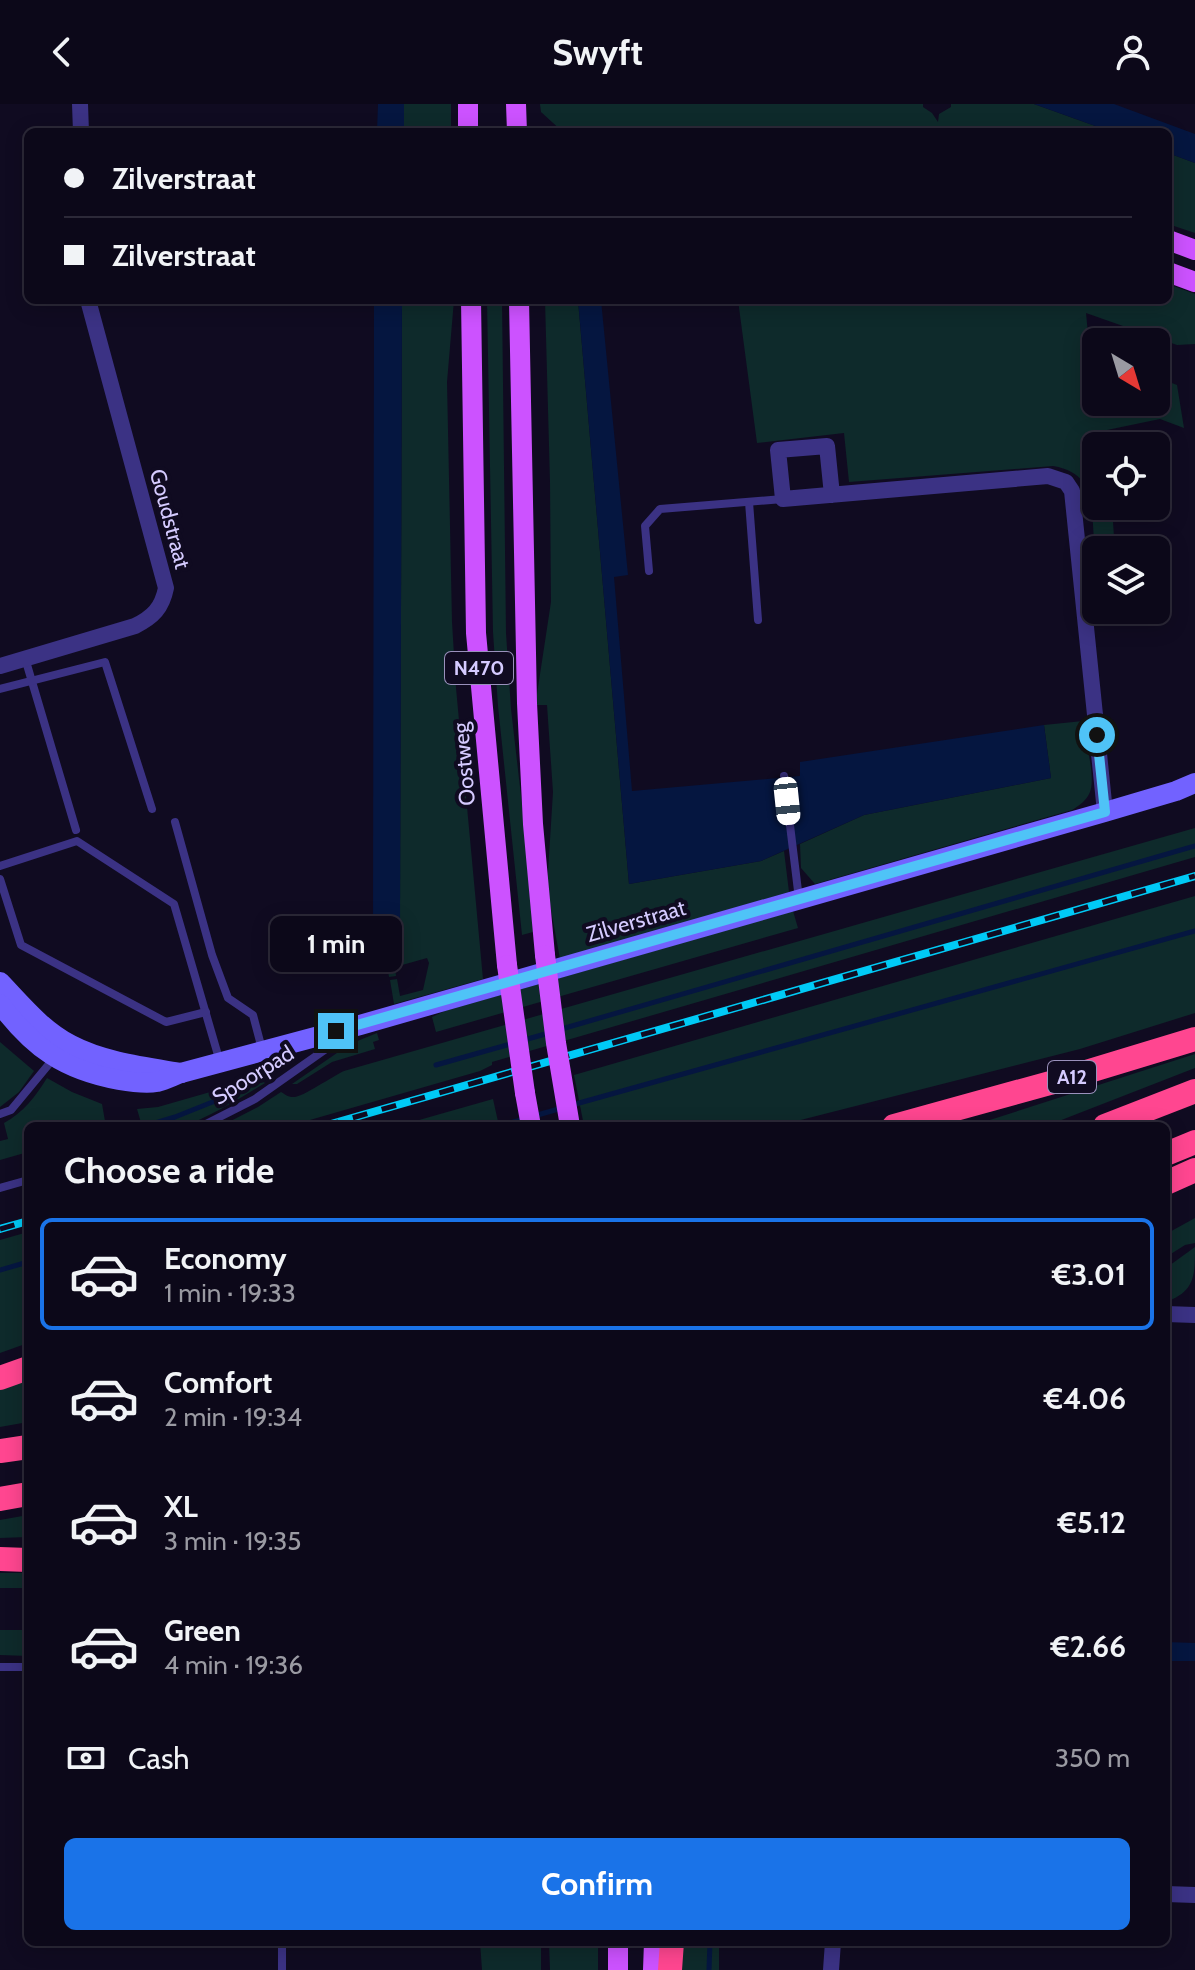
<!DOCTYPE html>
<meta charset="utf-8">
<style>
:root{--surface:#0c0819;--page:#151122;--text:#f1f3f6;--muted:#9a9aa2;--line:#2c2938;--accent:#1a73e8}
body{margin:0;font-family:Cabin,sans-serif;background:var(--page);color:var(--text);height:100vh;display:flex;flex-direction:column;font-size:30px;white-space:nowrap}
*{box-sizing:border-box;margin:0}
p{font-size:26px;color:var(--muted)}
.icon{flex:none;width:44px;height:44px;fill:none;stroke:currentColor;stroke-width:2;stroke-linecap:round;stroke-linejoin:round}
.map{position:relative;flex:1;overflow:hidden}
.side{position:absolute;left:24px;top:1018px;width:1146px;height:824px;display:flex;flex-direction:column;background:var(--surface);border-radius:12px;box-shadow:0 4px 20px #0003,0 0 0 2px var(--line)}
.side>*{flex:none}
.top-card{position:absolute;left:24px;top:24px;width:1148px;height:176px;border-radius:12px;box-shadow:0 4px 20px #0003,0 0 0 2px var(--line);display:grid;align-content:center;height:176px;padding:0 40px;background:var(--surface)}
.needle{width:52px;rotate:142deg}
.controls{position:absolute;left:1082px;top:224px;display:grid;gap:16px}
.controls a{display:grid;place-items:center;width:88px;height:88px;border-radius:12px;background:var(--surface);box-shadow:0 4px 20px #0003,0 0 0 2px var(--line);font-size:40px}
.end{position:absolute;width:36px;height:36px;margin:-18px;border:10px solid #4fc3f7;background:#111;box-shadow:0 0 0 4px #111}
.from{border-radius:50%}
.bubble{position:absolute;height:56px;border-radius:12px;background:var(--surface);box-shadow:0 4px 20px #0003,0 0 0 2px var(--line);font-size:26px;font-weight:700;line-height:56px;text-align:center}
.car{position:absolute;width:24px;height:48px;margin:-24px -12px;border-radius:10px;box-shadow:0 0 6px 2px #0007;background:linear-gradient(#fff 24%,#345 0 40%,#fff 0 76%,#345 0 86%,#fff 0)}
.top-card b{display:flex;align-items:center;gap:28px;height:76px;font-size:30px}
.top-card b+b{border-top:2px solid var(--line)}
.top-card i{width:20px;height:20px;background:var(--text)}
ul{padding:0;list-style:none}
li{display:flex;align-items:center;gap:24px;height:112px;margin:0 16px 12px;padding:0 24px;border:4px solid transparent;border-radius:12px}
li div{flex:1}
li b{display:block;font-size:30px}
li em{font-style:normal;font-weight:700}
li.selected{border-color:var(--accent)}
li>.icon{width:72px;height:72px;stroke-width:1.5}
h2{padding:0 40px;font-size:36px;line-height:96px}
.pay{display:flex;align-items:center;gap:20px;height:88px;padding:0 40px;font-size:30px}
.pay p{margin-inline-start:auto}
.action{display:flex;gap:16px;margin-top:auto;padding:16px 40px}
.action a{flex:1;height:92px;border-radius:12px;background:var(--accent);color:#fff;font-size:32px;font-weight:700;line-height:92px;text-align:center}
header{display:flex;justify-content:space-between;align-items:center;height:104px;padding:0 40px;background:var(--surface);font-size:36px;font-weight:700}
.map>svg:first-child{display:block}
.green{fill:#0e2a2b}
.water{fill:#051640}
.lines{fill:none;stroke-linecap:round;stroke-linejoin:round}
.stream{stroke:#051640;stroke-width:5}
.lane{stroke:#3b3284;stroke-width:8}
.street{stroke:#3b3284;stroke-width:16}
.secondary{stroke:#7262ff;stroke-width:20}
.primary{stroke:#cc52ff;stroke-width:20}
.highway{stroke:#ff4690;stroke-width:24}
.rail-casing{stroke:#00caf6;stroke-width:8}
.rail{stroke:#100b21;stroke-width:5;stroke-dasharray:15;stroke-linecap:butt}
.primary-bridge{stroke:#cc52ff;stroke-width:20}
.route{stroke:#4fc3f7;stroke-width:10}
.labels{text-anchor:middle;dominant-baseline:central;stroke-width:8;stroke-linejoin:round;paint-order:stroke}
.shield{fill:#100b21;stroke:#9a91bc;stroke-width:2}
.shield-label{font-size:20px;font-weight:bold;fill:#d5cbff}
.street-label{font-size:22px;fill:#d5cbff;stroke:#100b21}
</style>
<header><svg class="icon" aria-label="back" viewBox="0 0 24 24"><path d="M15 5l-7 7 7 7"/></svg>Swyft<svg class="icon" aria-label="person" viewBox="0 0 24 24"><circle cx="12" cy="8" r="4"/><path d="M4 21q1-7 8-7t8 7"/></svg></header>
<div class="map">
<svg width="1195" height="1866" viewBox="0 0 1195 1866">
<rect width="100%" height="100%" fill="#100b21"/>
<!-- green -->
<g class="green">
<rect x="404" y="0" width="47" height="28"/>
<polygon points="540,0 923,0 923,3 932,9 938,18 939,10 951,3 951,0 1034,0 1112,28 563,28 541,8"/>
<polygon points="1168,49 1195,59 1195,129 1168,120"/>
<path d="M1168,180L1195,190V240L1177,241L1086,209L1089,240L1092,250L1096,252V298H1156V273L1177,281L1184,324L1160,315L1107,326V342H1096V402H1112L1114,433L1094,435C1091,400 1095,369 1053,362L849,378L844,329L757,339L738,196H1168Z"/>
<polygon points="402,196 454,196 447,278 452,518 456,584 483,875 394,900 390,876 397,875 400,892 423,886 429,859 427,854 395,863 396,872 389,873 387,861 391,860 390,854 399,852 395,828 400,827 400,798"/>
<polygon points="487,196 502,196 506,529 511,605 523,709 533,828 522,831 498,602 493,528"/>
<polygon points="545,196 578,196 629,780 761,757 784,747 789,788 560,855 547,784 553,688 547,601 537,601 537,590 551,498 550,378"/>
<path d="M1083,617C1085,635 1096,673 1090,688C1086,697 1080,701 1072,706L815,780L801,764L800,740L864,711L1051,674L1044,621Z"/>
<path d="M1195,724V753L492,958V961L480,967L289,1022H221L258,1003L281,988C286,991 288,993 294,993C301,994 333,972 344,967Z"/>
<polygon points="1195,792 1195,909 1080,945 777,1022 584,1022 574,971"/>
<polygon points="793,807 798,824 436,928 432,913 445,907"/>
<polygon points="377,929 379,936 373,938 375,945 332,958 297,980 292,980 350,940"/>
<polygon points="0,938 34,967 19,988 0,1003"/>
<polygon points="1195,950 1195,964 1046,1022 971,1022"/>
<path d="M47,974L72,988L102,1000L105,1017L102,1022H28V1048L0,1056V1037L8,1035L4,1019C24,1008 35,993 47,974Z"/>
<path d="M252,976L262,977L265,979C247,990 199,1020 180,1022C168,1023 154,1022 142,1022L137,1005L158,1003Z"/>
<polygon points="493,995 499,1022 398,1022"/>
<polygon points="1195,1114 1195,1139 1185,1141 1166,1153 1166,1130"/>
<polygon points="28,1128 28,1239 0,1249 0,1136"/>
<path d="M1195,1143C1195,1172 1195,1187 1166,1198V1164Z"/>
<polygon points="28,1275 28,1318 0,1323 0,1284"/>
<polygon points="28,1411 28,1433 0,1434 0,1416"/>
<rect x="0" y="1469" width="28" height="15"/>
<polygon points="0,1526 28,1526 28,1552 0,1551"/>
<polygon points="480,1838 541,1838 541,1866 482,1866"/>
<polygon points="549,1838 598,1838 598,1866 550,1866"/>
<rect x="680" y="1838" width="39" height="28"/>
</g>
<!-- water -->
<g class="water">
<polygon points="378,0 404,0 404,28 377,28"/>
<polygon points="1034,0 1114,0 1195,30 1195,59 1168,49 1168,28 1112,28"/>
<polygon points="374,196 402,196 400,827 373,833"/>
<polygon points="578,196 601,196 628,471 614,473 632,687 800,672 800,658 1044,621 1051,674 864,711 761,757 629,780"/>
<polygon points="1166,1538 1195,1539 1195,1557 1166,1557"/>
</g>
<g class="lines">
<!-- stream -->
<g class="stream">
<polyline points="558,926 1195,742"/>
<polyline points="524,936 549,929"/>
<polyline points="436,961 514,939"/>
<polyline points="572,1001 1195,827"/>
<polyline points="534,1012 562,1004"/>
<polyline points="152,1020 175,1013 225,993"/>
<polyline points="499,1022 524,1015"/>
<polyline points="0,1166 28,1158"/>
<polyline points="709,1866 710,1838"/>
</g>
<!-- lane -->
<g class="lane">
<polyline points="749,398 758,516"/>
<polyline points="649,467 645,422 660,405 783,395"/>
<polyline points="25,554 76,726"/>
<polyline points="0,585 105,558 152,705"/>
<polyline points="784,672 799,795"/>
<polyline points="175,718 212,851 228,894 253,911 262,945"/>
<polyline points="0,762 77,737 174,800 220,958"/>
<polyline points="0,775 21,841 166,918 206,908"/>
<polyline points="0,1010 11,1006 54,954"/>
<polyline points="202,1022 255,995 343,933"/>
<polyline points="0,1084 28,1076"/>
<polyline points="0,1563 28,1563"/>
<polyline points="282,1866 282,1838"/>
</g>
<!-- street -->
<g class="street">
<polyline points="80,0 81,28"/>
<polyline points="832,391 827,342 778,346 783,395 1048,372 1066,378 1072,387 1105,708"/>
<path d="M0,562L135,522C153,513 162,504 166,484L88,196"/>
<polyline points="1166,1210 1195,1211"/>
<polyline points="1166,1790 1195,1791"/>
<polyline points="831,1866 833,1838"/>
</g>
<!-- secondary -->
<g class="secondary">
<path d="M0,878C22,901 42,926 71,941C103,958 145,963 181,969"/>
<path d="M0,900C33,944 64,966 119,976C131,978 145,980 157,978C165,976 173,972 181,969L360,921L1105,708L1176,687L1195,679"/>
</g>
<!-- primary -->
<g class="primary">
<polyline points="468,0 468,28"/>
<polyline points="516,0 517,28"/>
<polyline points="1168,136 1195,146"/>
<polyline points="1168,168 1195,178"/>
<polyline points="471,196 476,529 507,861"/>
<polyline points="519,196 527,599 533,720 545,851"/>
<polyline points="525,989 531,1022"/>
<polyline points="618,1866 618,1838"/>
<polyline points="653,1866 654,1838"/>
</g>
<!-- highway -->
<g class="highway">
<polyline points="894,1022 1050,979 1195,935"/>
<polyline points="1105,1022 1195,987"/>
<polyline points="1166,1050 1195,1038"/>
<polyline points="1166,1079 1195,1066"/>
<polyline points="0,1274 28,1264"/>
<polyline points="0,1347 28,1343"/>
<polyline points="0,1395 28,1390"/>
<polyline points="0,1455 28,1456"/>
<polyline points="670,1866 672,1838"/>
</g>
<!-- rail casing -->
<g class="rail-casing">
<g id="rail">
<polyline points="324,1022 1195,772"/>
<polyline points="0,1125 28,1117"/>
</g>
</g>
<!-- rail -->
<use href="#rail" class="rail"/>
<!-- primary-bridge -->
<g class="primary-bridge">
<polyline points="545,851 556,939 570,1022"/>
<polyline points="507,861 525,989"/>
</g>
</g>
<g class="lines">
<!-- route -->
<polyline class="route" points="336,927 1105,708 1097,631"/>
</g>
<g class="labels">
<!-- shield labels -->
<g class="shield">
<rect x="445" y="548" width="68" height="32" rx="6"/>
<rect x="1048" y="957" width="48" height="32" rx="6"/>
</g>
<g class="shield-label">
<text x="479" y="564">N470</text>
<text x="1072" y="973">A12</text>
</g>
<!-- street labels -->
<g class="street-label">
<text transform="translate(170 415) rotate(75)">Goudstraat</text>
<text transform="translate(464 660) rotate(-95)">Oostweg</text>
<text transform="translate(636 817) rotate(-16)">Zilverstraat</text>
<text transform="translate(253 971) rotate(-32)">Spoorpad</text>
</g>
</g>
</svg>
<div class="controls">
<a><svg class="needle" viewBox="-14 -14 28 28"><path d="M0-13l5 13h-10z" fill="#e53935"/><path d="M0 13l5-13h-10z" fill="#9a9aa2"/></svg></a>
<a><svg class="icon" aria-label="locate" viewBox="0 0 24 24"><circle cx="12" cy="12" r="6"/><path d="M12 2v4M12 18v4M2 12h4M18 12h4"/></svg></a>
<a><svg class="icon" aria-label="layers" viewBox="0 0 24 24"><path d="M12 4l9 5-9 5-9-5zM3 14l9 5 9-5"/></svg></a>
</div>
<i class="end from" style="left:1097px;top:631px"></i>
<i class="end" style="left:336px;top:927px"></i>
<div class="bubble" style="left:270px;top:812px;width:132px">1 min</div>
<i class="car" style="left:787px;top:697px;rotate:174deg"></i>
<div class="top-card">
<b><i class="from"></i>Zilverstraat</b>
<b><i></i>Zilverstraat</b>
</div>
<section class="side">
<h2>Choose a ride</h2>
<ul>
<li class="selected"><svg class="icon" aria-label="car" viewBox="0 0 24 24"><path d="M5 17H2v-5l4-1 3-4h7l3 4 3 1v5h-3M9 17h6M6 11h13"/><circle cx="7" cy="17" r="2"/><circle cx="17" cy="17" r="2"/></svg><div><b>Economy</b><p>1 min · 19:33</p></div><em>€3.01</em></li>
<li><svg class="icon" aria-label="car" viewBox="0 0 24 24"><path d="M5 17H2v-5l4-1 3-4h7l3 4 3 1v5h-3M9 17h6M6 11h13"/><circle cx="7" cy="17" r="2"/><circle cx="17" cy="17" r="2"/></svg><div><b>Comfort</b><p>2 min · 19:34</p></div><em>€4.06</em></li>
<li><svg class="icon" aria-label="car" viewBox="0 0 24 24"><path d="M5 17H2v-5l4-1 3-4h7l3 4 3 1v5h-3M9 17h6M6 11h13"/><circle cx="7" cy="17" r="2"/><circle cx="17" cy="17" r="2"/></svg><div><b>XL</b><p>3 min · 19:35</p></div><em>€5.12</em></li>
<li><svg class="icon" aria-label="car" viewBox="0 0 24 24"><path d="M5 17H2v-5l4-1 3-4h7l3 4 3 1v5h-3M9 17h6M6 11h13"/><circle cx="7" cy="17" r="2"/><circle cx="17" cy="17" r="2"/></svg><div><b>Green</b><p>4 min · 19:36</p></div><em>€2.66</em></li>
</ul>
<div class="pay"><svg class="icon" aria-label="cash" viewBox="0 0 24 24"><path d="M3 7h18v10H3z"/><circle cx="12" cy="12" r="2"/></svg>Cash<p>350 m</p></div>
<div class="action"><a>Confirm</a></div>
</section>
</div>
